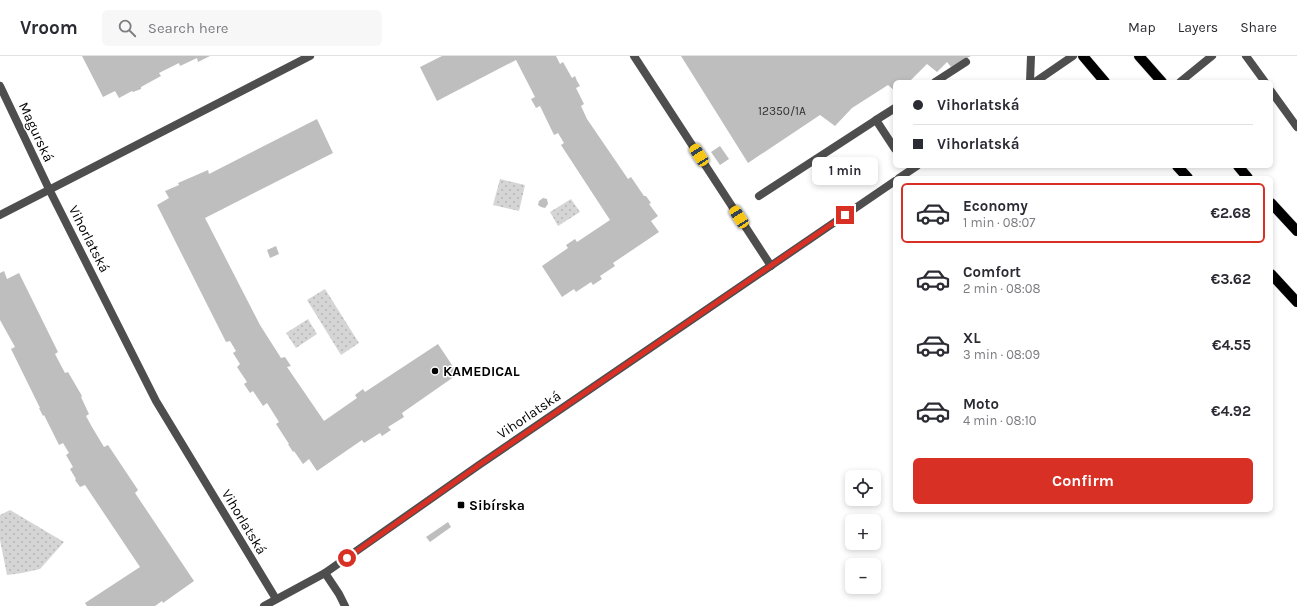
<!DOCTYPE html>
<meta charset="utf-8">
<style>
:root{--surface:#fff;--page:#f7f7f7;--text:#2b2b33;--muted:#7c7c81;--line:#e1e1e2;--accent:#d93025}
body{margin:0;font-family:Karla,sans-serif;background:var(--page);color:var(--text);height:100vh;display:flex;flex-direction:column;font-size:15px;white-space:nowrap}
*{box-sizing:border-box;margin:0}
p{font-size:13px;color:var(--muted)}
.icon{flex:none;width:22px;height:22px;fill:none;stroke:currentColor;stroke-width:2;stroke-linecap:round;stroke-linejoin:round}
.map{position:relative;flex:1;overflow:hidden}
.drawer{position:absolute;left:893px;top:120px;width:380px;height:336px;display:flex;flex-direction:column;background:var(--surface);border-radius:6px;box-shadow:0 2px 6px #0003}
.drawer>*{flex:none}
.guide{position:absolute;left:893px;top:24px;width:380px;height:88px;border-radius:6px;box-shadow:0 2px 6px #0003;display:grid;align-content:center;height:88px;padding:0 20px;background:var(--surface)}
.fabs{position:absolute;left:845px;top:414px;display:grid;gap:8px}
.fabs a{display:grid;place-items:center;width:36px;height:36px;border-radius:6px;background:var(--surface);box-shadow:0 2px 6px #0003;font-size:20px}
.end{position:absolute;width:18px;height:18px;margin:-9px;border:5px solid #d93025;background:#fff;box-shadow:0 0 0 2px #fff}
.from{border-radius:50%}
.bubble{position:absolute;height:28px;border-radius:6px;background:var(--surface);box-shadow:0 2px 6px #0003;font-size:13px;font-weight:700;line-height:28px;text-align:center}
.car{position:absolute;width:12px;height:24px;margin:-12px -6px;border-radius:5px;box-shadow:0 0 3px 1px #0007;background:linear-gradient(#f5c518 24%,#345 0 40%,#f5c518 0 76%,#345 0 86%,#f5c518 0)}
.guide b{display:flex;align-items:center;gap:14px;height:38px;font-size:15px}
.guide b+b{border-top:1px solid var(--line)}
.guide i{width:10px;height:10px;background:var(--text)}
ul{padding:7px 0 0;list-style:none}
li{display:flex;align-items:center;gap:12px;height:60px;margin:0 8px 6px;padding:0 12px;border:2px solid transparent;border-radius:6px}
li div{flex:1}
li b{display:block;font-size:15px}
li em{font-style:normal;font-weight:700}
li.current{border-color:var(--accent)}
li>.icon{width:36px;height:36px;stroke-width:1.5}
.primary-button{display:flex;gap:8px;margin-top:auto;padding:8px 20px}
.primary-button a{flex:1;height:46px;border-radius:6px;background:var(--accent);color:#fff;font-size:16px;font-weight:700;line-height:46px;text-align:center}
header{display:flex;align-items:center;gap:24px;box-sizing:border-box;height:56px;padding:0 20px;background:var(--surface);border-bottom:1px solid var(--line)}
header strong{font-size:19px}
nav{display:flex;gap:22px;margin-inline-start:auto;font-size:14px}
.search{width:280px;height:36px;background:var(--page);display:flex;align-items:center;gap:10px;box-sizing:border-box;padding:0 14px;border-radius:6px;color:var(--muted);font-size:15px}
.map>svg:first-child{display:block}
.grass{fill:url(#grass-dots)}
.building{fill:#bebebe}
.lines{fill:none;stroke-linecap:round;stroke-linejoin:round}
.primary-casing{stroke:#dbdbdb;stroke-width:11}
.lane{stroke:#4e4e4e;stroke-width:8}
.street{stroke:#4e4e4e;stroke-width:8}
.primary{stroke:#000;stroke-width:10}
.route{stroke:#d93025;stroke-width:5}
.poi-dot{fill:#000;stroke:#fff;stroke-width:1.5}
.labels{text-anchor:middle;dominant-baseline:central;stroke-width:3;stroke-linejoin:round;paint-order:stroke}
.number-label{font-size:12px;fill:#303030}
.street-label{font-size:14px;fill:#000;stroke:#fff}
.poi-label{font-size:14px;font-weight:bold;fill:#000;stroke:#fff;text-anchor:start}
</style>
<header>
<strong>Vroom</strong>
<div class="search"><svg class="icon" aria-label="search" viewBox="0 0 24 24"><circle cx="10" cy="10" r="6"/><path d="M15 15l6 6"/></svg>Search here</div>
<nav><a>Map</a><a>Layers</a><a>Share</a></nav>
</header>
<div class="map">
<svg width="1297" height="550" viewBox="0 0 1297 550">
<defs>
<pattern id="grass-dots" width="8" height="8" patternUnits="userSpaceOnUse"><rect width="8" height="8" fill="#d5d5d5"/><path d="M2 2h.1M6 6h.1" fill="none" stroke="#b5b5b5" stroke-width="1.8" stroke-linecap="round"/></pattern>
</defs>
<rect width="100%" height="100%" fill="#fff"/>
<!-- grass -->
<g class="grass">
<polygon points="500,123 525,129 519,155 493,149"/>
<polygon points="571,143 580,156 558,170 550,156"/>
<polygon points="325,233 359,287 341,299 307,244"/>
<polygon points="308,263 317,278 296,292 286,277"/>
<polygon points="10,454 64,486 40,513 22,517 7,519 0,484 0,459"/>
</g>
<!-- building -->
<g class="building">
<polygon points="82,0 210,0 198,6 197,2 180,10 179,7 159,17 161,20 141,31 141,33 133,36 132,35 119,42 115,35 103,41"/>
<polygon points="442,0 556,0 560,8 563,6 572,22 575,20 577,25 580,30 576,32 584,48 581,50 587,63 628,123 631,121 644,140 646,140 651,147 649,148 658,160 651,165 659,176 613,207 615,210 600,220 602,223 593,229 591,226 576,236 574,233 562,241 542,210 568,192 566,189 575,183 577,186 610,164 561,89 564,87 558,77 554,79 540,50 536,52 531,43 535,41 516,4 437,45 420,11"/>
<polygon points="681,0 971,0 951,11 947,6 937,16 927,8 909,26 895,26 895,35 888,29 852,52 835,70 820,59 748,107"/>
<polygon points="317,63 333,97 205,162 260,269 281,302 285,301 291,310 287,311 324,365 357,342 355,339 363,333 365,336 438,288 458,318 402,357 404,361 388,371 391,374 382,380 380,377 364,387 362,384 317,415 309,403 303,408 294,395 293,396 288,388 289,388 276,368 279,366 267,347 263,350 253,335 250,337 244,328 247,326 237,311 240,308 233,297 236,295 230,285 226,286 157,149 169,142 165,135 179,129 178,127 208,114 209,118"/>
<polygon points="720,90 729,103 720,109 711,96"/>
<polygon points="543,142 547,143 548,148 545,152 541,151 538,149 539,145"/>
<polygon points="276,190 279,198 270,202 267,194"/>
<polygon points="4,215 7,223 19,217 58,296 55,298 65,317 68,316 82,340 81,341 89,358 86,360 92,371 104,391 108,389 138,434 135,437 194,525 163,547 162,545 155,550 87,550 85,547 140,511 85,429 80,431 75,424 76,423 70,413 73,411 66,399 69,397 63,387 59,389 44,359 43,360 39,352 40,352 11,293 15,291 0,264 0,217"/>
<polygon points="448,466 451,471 430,486 426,481"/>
</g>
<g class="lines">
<!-- primary casing -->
<g class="primary-casing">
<g id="primary">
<polyline points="1083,0 1105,26"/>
<polyline points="1139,0 1162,26"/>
<polyline points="1177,110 1188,122"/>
<polyline points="1238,110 1248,122"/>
<polyline points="1271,147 1297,175"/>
<polyline points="1271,218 1297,246"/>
</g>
</g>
<!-- lane -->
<g class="lane">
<polyline points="1246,0 1265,26"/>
<polyline points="935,26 966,6"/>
<polyline points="1180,26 1212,0"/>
<polyline points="1271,35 1297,71"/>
<polyline points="876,64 895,52"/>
<polyline points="759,140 876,64 895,93"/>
<polyline points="325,517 339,538 345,550"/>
</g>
<!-- street -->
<g class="street">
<polyline points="634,0 771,210"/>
<polyline points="1030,26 1031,0"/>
<polyline points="1035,26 1073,0"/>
<polyline points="0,30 49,133 156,345 276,543"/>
<polyline points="899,122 917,110"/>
<polyline points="0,159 310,0"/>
<polyline points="264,550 325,517 479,409 895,125"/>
</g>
<!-- primary -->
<use href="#primary" class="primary"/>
</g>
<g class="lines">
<!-- route -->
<polyline class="route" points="347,502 479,409 845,159"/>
</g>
<!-- markers -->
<g class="poi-dot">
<circle cx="435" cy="315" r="4"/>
<rect x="457" y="445" width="8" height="8" rx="2"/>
</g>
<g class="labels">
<!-- number labels -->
<g class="number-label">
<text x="782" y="55">12350/1A</text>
</g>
<!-- street labels -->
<g class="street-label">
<text transform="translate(36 76) rotate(65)">Magurská</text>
<text transform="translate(89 183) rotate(63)">Vihorlatská</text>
<text transform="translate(529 359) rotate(-34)">Vihorlatská</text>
<text transform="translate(244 466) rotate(59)">Vihorlatská</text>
</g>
<!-- poi labels -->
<g class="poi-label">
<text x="443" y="315">KAMEDICAL</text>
<text x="469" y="449">Sibírska</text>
</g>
</g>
</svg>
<div class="fabs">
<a><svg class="icon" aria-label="locate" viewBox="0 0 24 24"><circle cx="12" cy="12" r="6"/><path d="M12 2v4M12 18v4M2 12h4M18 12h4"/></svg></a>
<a>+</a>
<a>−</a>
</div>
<i class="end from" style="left:347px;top:502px"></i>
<i class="end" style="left:845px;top:159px"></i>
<div class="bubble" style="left:812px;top:101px;width:66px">1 min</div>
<i class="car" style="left:699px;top:99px;rotate:327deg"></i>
<i class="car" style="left:739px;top:161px;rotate:327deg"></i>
<div class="guide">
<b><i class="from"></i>Vihorlatská</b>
<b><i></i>Vihorlatská</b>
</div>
<section class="drawer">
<ul>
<li class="current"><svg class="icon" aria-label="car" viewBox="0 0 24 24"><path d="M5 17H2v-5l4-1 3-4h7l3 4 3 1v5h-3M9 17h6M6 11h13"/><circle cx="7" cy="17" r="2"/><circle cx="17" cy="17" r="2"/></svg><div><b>Economy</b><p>1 min · 08:07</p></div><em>€2.68</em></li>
<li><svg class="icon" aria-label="car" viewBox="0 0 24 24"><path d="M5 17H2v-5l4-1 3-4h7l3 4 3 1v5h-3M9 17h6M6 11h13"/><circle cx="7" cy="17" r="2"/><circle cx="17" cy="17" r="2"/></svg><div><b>Comfort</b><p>2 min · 08:08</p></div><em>€3.62</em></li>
<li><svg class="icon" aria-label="car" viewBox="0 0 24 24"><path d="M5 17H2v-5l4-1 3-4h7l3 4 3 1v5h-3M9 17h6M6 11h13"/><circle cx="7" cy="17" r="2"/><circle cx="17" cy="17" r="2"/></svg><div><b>XL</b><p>3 min · 08:09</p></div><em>€4.55</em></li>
<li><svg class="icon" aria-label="car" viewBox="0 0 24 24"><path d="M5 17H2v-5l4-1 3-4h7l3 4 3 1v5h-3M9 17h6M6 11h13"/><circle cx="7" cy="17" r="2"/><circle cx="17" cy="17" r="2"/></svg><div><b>Moto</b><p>4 min · 08:10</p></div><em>€4.92</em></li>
</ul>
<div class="primary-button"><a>Confirm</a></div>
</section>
</div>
